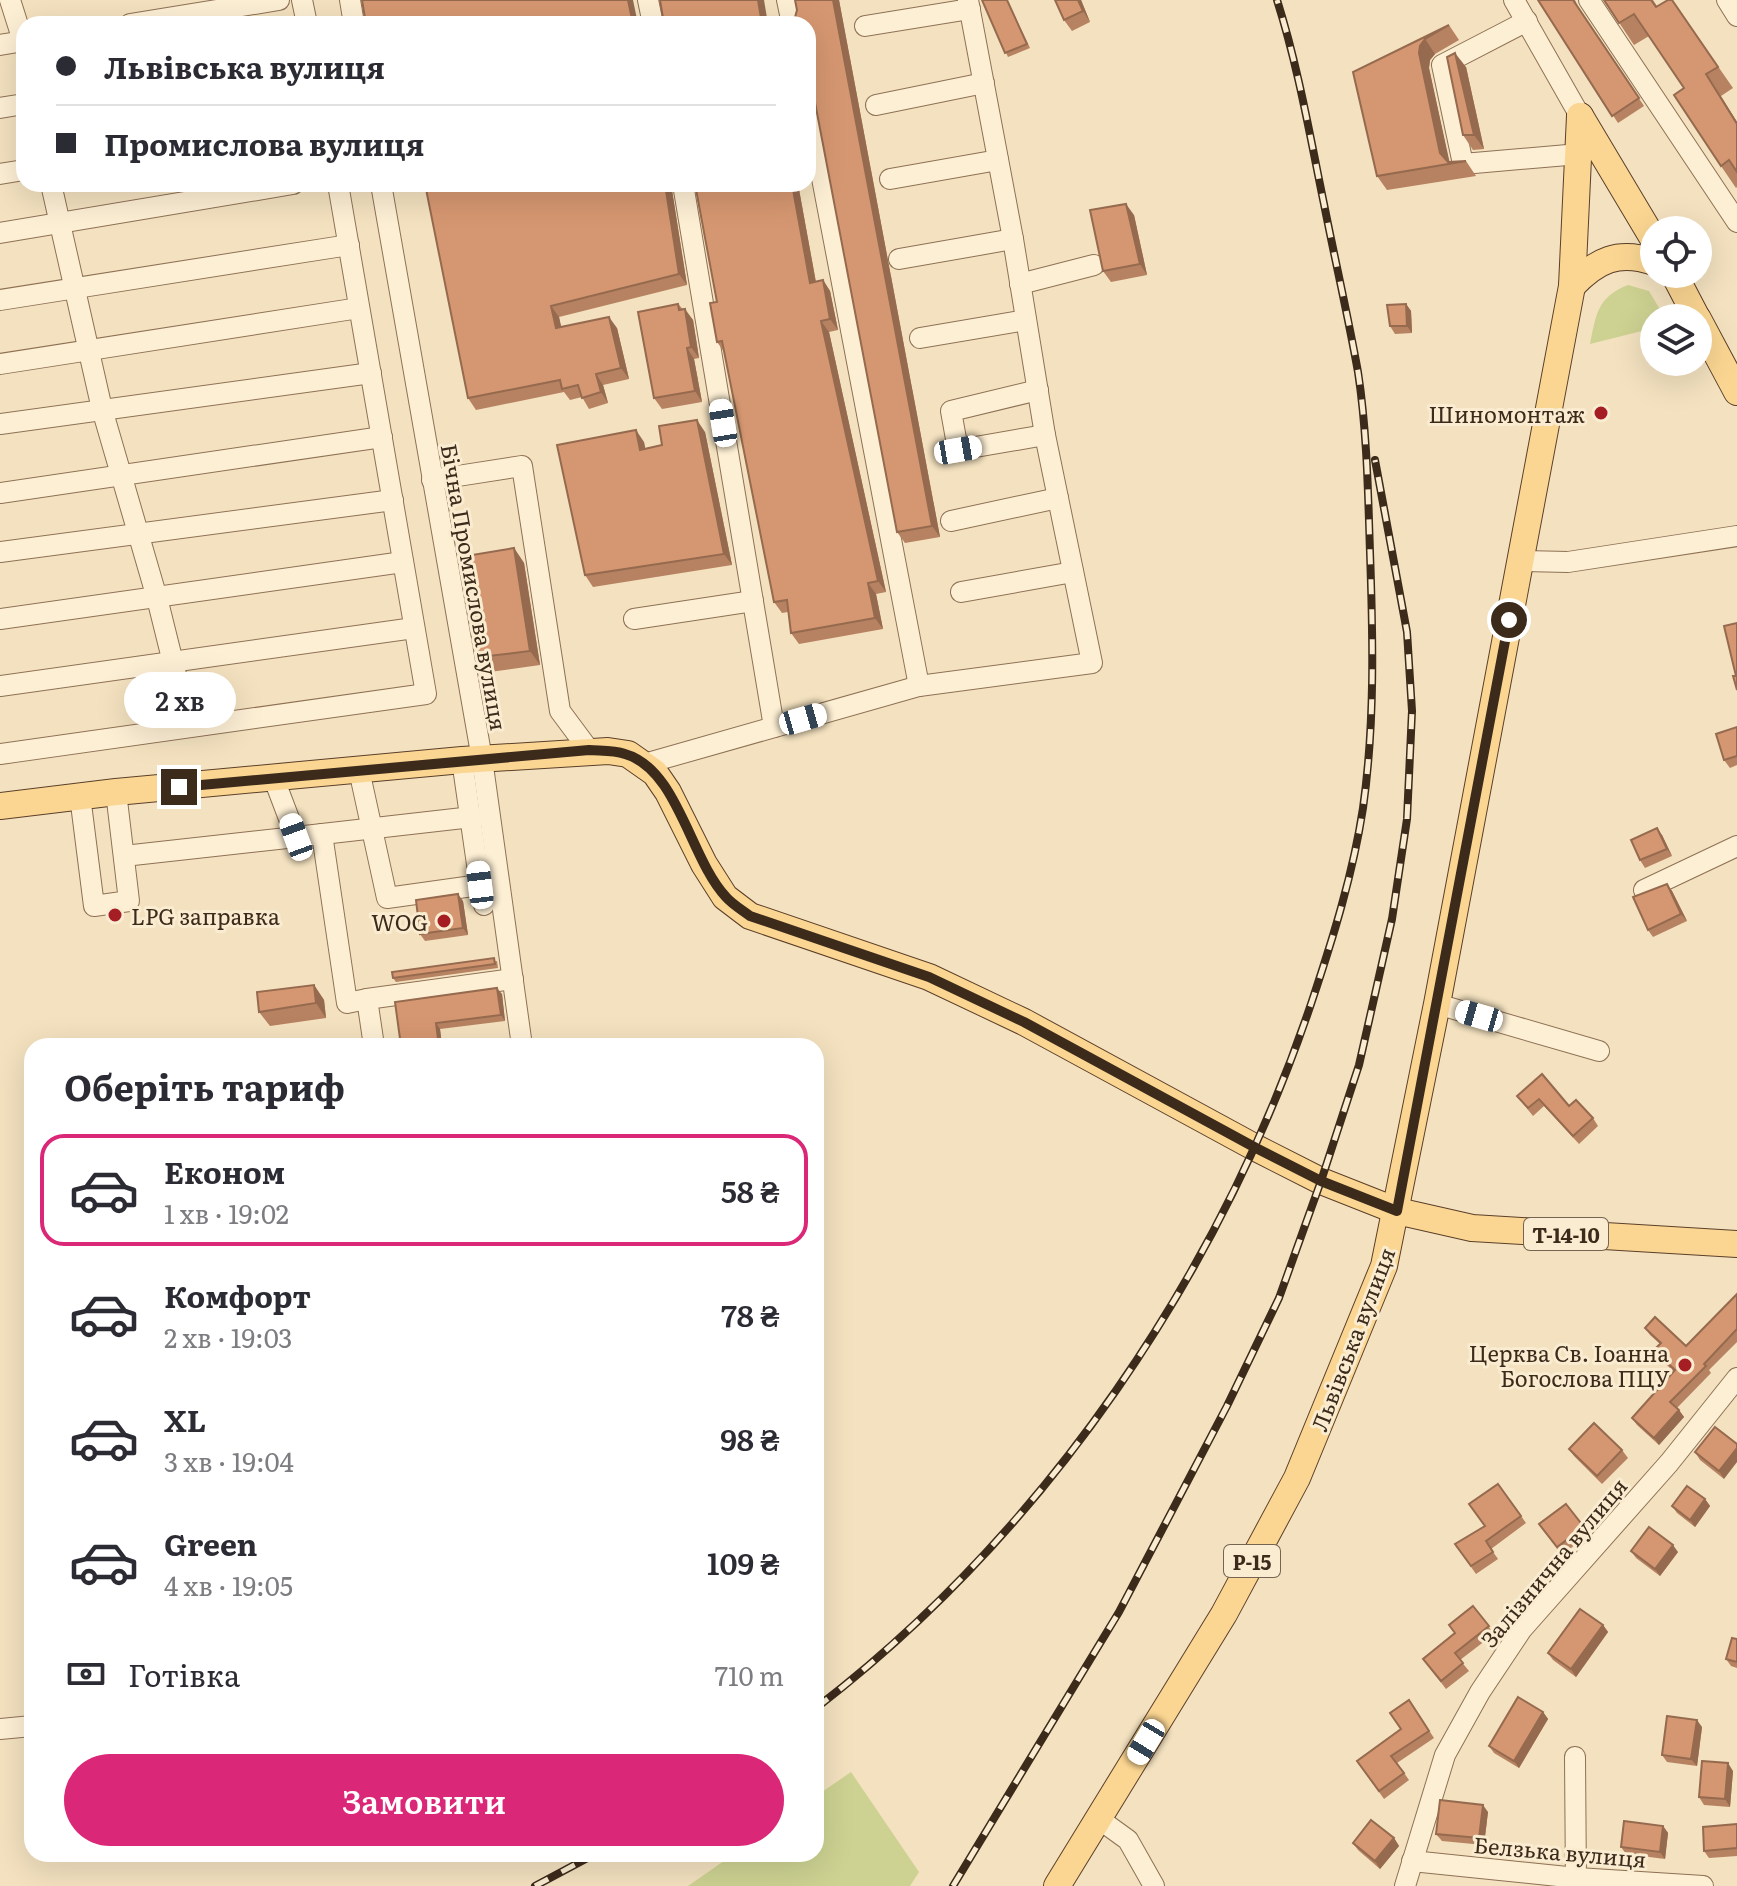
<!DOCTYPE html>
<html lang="uk">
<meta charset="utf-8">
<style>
:root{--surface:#fff;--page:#f7f7f7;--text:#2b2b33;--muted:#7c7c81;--line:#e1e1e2;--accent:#db2777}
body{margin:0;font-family:Literata,serif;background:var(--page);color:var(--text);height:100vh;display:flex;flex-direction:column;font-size:30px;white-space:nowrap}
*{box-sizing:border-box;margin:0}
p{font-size:26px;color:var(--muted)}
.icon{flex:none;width:44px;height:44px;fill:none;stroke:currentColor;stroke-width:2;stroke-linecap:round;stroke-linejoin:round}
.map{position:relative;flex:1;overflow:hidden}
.panel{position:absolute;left:24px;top:1038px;width:800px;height:824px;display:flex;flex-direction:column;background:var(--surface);border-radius:24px;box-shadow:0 8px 32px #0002}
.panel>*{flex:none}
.hud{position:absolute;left:16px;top:16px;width:800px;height:176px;border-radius:24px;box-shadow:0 8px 32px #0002;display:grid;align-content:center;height:176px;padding:0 40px;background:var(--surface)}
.buttons{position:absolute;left:1640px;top:216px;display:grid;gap:16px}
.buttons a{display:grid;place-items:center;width:72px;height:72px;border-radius:50%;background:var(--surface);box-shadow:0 8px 32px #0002;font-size:40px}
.end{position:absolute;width:36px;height:36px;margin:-18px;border:10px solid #3c2a1b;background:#fff;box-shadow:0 0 0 4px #fff}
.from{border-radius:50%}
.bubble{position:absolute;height:56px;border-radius:28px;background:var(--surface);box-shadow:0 8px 32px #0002;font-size:26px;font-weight:600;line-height:56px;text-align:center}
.car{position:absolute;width:24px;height:48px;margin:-24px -12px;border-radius:10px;box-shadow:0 0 6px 2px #0007;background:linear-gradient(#fff 24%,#345 0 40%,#fff 0 76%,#345 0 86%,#fff 0)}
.hud b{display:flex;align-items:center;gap:28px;height:76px;font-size:30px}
.hud b+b{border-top:2px solid var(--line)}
.hud i{width:20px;height:20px;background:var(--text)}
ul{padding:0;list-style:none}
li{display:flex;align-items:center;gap:24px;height:112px;margin:0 16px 12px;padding:0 24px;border:4px solid transparent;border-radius:24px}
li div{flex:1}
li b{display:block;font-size:30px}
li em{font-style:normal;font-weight:600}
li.current{border-color:var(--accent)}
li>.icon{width:72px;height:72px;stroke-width:1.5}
h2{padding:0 40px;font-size:36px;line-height:96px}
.pay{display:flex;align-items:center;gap:20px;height:88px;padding:0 40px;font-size:30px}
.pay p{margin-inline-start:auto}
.button{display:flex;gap:16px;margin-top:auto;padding:16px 40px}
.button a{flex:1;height:92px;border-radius:48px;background:var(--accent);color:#fff;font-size:32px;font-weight:600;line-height:92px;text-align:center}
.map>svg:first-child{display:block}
.green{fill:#cdd292}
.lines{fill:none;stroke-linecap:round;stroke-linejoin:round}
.minor-casing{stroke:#8e7155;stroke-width:22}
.major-casing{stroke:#5b3f2a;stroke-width:28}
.minor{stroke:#fdefd4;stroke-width:20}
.major{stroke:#fbd692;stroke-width:26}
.rail-casing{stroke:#3c2a1b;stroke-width:8}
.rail{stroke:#f9ecd0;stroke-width:5;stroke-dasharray:15;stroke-linecap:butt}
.wall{fill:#b78261}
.shaded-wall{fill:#956a4f}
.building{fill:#d59771;stroke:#956a4f;stroke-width:2}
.route{stroke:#3c2a1b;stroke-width:10}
.poi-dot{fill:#a41e24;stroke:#f9ecd0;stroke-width:3}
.labels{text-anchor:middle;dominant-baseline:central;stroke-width:6;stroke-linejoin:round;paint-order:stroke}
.shield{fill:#f9ecd0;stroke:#756451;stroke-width:2}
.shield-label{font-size:20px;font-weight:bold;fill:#3c2a1b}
.poi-label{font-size:22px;fill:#3c2a1b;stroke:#f9ecd0;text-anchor:end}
.street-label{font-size:22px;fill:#3c2a1b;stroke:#f9ecd0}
</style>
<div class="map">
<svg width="1737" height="1886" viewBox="0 0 1737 1886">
<rect width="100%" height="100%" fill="#f3e1bf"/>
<!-- green -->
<g class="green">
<path d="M1628,285L1649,291L1665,318H1654V328L1590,344C1596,315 1597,297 1628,285Z"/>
<polygon points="851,1772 919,1872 910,1886 688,1886 734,1854 816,1854 816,1796"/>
</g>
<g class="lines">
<!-- minor casing -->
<g class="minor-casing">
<g id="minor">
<polyline points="10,0 24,44"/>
<polyline points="302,0 307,24"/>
<polyline points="350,0 354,24"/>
<polyline points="648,0 653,24"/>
<polyline points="787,0 792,24"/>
<polyline points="1514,0 1580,116"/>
<polyline points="1589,0 1737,222"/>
<polyline points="1727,0 1737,16"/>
<polyline points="1527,21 1442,65 1463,164 1579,154"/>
<polyline points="130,24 279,0"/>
<polyline points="865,26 970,9"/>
<polyline points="0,45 24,41"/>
<polyline points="808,105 919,686"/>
<polyline points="876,105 984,83"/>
<polyline points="0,108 24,104"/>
<polyline points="0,174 24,170"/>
<polyline points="890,179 998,160"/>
<polyline points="51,184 102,409 157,598 189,727"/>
<polyline points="381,184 482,759 522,1046"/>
<polyline points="683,184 774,727"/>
<polyline points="0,233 293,184"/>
<polyline points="899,259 1013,239"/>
<polyline points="1020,284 1094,265"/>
<polyline points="0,300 349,245"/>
<polyline points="920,338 1026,320"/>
<polyline points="0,364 359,308"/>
<polyline points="1038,390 951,411 958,450 1045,435"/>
<polyline points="0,424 371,373"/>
<polyline points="432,480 522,466 560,711 589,750"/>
<polyline points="0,493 382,437"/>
<polyline points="951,521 1058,498"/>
<polyline points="0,552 393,500"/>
<polyline points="1520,561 1568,562 1737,536"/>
<polyline points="961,592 1073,572"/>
<polyline points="0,619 403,562"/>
<polyline points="634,619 753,601"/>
<polyline points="0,686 414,628"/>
<polyline points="0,754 426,694 338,184"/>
<polyline points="644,764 919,686 1092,663 1045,435 1013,239 968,0"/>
<polyline points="359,770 387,898 480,885 462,760"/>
<polyline points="274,779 296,837 472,817"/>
<polyline points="80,796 94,906 129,901 116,792"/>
<polyline points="322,834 347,1003 367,999"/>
<polyline points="124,856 296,837"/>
<polyline points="480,885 484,905"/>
<polyline points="1644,890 1737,846"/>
<polyline points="1437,1004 1599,1051"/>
<polyline points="374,1046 367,999 513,979"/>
<polyline points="0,1729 32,1726"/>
<polyline points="1575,1757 1576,1886"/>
<polyline points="1099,1819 1128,1840 1154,1886"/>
<polyline points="1412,1861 1577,1878 1703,1886"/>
<polyline points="1405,1886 1445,1755 1480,1692 1522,1629 1669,1463 1737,1378"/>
</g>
</g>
<!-- major casing -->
<g class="major-casing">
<g id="major">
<polyline points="1580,116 1654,240"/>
<polyline points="1674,274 1697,318"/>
<path d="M1572,286C1597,260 1618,250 1654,262"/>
<polyline points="1698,319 1737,392"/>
<polyline points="0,806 116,792 462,760 608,751 628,754 655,773 668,792 704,864 725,897 750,916 929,977 1024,1022 1256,1148 1321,1181 1397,1211 1472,1228 1737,1244"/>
<polyline points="1057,1886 1224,1614 1297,1478 1384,1266 1437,1004 1572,286 1580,116"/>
</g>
</g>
<!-- minor -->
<use href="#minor" class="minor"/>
<!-- major -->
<use href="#major" class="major"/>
<!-- rail casing -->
<g class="rail-casing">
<g id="rail">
<path d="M816,1708C1046,1531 1220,1275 1312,1001C1333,938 1353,874 1363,808C1375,723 1373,638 1370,552C1368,492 1367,431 1358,372C1348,316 1335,260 1324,204C1310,136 1298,66 1277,0"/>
<polyline points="535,1886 595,1854"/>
<polyline points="953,1886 1119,1612 1227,1406 1279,1298 1321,1181 1359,1065 1392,919 1407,819 1412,711 1407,632 1375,460"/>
</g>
</g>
<!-- rail -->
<use href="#rail" class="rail"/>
</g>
<!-- wall -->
<g class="wall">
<polygon points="795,0 839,0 940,537 905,543 897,532"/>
<polygon points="982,0 1007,0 1030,48 1008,57"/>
<polygon points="1081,0 1090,22 1072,31 1064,20"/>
<polygon points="1538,0 1575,0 1578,7 1644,106 1618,123"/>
<polygon points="1604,0 1653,0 1657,6 1672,0 1733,88 1721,96 1737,122 1737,187 1736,188 1721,166 1684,88 1649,36 1634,45"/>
<polygon points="1449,25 1459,40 1435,54 1430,60 1429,68 1449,162 1466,161 1476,176 1387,190 1377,176 1353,72"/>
<polygon points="1466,67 1484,149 1473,150 1463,135"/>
<polygon points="425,184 671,184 687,285 559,317 561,327 617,328 629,379 603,385 608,403 589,409 582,397 570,400 564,392 476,410 468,398"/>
<polygon points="695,184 798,184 816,282 823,280 830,291 838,330 829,332 886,592 876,594 883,629 799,644 791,633 788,612 782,613 774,602 725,353 717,342 717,302"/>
<polygon points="1134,215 1147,275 1111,282 1103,271"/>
<polygon points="678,304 693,320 699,358 694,359 702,402 662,409 654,398"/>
<polygon points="1406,304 1411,311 1412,333 1395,334 1390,326"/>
<polygon points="705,432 732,565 593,587 585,575 644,442 645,449 662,445"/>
<polygon points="514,548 524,563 540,665 490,672 480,657"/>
<polygon points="1737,727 1737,765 1730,768 1724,760"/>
<polygon points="1662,835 1672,856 1645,868 1640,860"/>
<polygon points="1667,884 1672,891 1687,921 1653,937 1648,930"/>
<polygon points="463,901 468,935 425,941 420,934"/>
<polygon points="497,961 498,968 396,982 393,978"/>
<polygon points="314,985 324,1000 326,1018 270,1026 259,1012"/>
<polygon points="502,994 505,1021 440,1029 442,1046 401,1046 395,1002"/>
<polygon points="1542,1074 1569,1106 1593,1118 1598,1126 1579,1144 1544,1106 1533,1116 1517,1096"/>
<polygon points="1737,1294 1737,1342 1709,1370 1711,1373 1677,1408 1684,1417 1659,1445 1637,1425 1632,1418 1674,1372 1659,1357 1654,1350 1660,1344 1650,1335 1645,1328 1686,1346"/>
<polygon points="1715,1427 1724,1479 1700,1460 1695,1452"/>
<polygon points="1569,1449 1622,1450 1628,1458 1602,1484 1574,1456"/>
<polygon points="1498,1484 1526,1523 1491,1549 1498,1559 1476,1574 1455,1544 1485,1526"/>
<polygon points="1705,1499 1710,1506 1695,1527 1677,1513 1672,1506"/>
<polygon points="1566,1504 1589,1534 1562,1555 1539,1524"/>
<polygon points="1631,1551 1678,1552 1660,1576 1636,1558"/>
<polygon points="1473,1606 1494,1634 1460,1660 1469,1671 1446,1689 1423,1659 1454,1633"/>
<polygon points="1603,1625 1608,1632 1576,1677 1553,1660 1548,1653"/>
<polygon points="1737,1639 1737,1668 1731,1666 1726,1659"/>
<polygon points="1409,1700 1434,1738 1397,1763 1409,1780 1384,1799 1357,1761 1401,1729"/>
<polygon points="1543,1712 1548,1719 1519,1768 1494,1753 1489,1746"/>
<polygon points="1702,1727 1697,1766 1667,1762 1662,1755"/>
<polygon points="1733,1771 1730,1807 1704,1805 1699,1797"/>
<polygon points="1488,1812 1484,1845 1442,1841 1436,1834"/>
<polygon points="1737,1824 1737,1856 1709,1858 1704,1851"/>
<polygon points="1663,1826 1668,1833 1665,1859 1626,1854 1621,1847"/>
<polygon points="1394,1838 1399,1846 1380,1869 1358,1850 1353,1843"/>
</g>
<!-- shaded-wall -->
<g class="shaded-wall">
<polygon points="628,0 633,0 638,24 633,24"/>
<polygon points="758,0 764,0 768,24 762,24"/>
<polygon points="833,0 839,0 940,537 932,526"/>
<polygon points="1078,0 1081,0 1090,22 1083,11"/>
<polygon points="1425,39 1435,54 1430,60 1429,68 1450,164 1440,153 1419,53 1420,46"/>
<polygon points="1455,53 1466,67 1484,149 1474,135"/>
<polygon points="1706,74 1737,122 1737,124"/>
<polygon points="665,184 671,184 687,285 679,274"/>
<polygon points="792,184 798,184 818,294 810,283"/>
<polygon points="1126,204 1134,215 1147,275 1140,264"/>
<polygon points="823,280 830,291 838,330 830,319"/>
<polygon points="1406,304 1411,311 1412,333 1407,326"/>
<polygon points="551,306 559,317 564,339 556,328"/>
<polygon points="685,309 693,320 699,358 691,347"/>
<polygon points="609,317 617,328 629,379 621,368"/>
<polygon points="821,321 829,332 886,592 878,581"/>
<polygon points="687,348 694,359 702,402 695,391"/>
<polygon points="596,374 603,385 608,403 601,392"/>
<polygon points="697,420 705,432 732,565 724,554"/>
<polygon points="636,430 644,442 648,462 640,450"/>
<polygon points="514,548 524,563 540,665 530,651"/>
<polygon points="868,583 876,594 883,629 875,618"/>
<polygon points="1657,828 1662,835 1672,856 1667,849"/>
<polygon points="1667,884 1672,891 1687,921 1681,914"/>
<polygon points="458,894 463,901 468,935 463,928"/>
<polygon points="314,985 324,1000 326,1018 316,1003"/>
<polygon points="497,988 502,994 505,1021 501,1015"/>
<polygon points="436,1023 440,1029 442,1046 439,1046"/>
<polygon points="1679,1410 1684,1417 1659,1445 1654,1438"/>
<polygon points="1737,1448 1737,1462 1724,1479 1719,1471"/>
<polygon points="1705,1499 1710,1506 1695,1527 1690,1520"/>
<polygon points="816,1539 819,1558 816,1554"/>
<polygon points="1673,1545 1678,1552 1660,1576 1655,1569"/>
<polygon points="1603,1625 1608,1632 1576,1677 1571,1669"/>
<polygon points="1543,1712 1548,1719 1519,1768 1514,1761"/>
<polygon points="1697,1720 1702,1727 1697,1766 1691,1759"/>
<polygon points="1728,1763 1733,1771 1730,1807 1725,1799"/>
<polygon points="1483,1805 1488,1812 1484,1845 1479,1838"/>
<polygon points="1663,1826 1668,1833 1665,1859 1660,1852"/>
<polygon points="1394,1838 1399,1846 1380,1869 1375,1861"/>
</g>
<!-- building -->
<g class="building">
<polygon points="362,0 628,0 633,24 366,24"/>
<polygon points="660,0 758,0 762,24 664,24"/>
<polygon points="795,0 833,0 932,526 897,532 813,92 808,85 808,24 795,24 794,21 797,10"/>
<polygon points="982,0 1007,0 1027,44 1005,53"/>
<polygon points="1055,0 1078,0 1083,11 1064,20"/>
<polygon points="1538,0 1573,0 1639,98 1612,116"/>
<polygon points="1604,0 1651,0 1656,7 1668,0 1672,0 1718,67 1706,74 1737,124 1737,172 1729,160 1721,166 1674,95 1684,88 1634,14 1619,23"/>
<polygon points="1449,25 1425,39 1420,46 1419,53 1440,153 1448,162 1466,161 1377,176 1353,72"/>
<polygon points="1455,53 1474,135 1463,135 1447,57"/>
<polygon points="425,184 665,184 679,274 551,306 556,328 609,317 621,368 596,374 601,392 582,398 578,385 562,389 560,380 468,398"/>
<polygon points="695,184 792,184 810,283 823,280 830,319 821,321 878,581 868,583 875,618 791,633 787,600 774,602 722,341 717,342 710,303 717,302"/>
<polygon points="1126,204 1140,264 1103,271 1090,210"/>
<polygon points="678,304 679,310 685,309 691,347 687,348 695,391 654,398 638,312"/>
<polygon points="1406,304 1407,326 1390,326 1387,305"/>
<polygon points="697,420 724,554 585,575 557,445 636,430 640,450 662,445 659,426"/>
<polygon points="514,548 530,651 480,657 460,557"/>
<polygon points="1737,623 1737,690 1733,676 1736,676 1724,626"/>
<polygon points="1737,727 1737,756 1724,760 1716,734"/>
<polygon points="1657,828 1667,849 1640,860 1631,840"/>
<polygon points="1667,884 1681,914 1648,930 1633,897"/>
<polygon points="458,894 463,928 420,934 416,900"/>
<polygon points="494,958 495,964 393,978 392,972"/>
<polygon points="314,985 316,1003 259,1012 257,992"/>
<polygon points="497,988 501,1015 436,1023 439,1046 401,1046 395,1002"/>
<polygon points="1542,1074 1569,1106 1576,1100 1593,1118 1573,1136 1539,1099 1528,1108 1517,1096"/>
<polygon points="1737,1294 1737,1329 1704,1364 1706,1366 1670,1402 1679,1410 1654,1438 1632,1418 1675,1370 1654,1350 1661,1343 1645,1328 1655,1317 1686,1346"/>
<polygon points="1594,1423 1622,1450 1597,1476 1569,1449"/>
<polygon points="1715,1427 1737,1444 1737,1448 1719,1471 1695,1452"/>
<polygon points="1498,1484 1521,1516 1486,1541 1493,1552 1471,1566 1455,1544 1485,1526 1469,1504"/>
<polygon points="1687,1486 1705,1499 1690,1520 1672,1506"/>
<polygon points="1566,1504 1584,1527 1557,1547 1539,1524"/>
<polygon points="1649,1527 1673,1545 1655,1569 1631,1551"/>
<polygon points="1473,1606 1489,1626 1455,1653 1463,1663 1441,1681 1423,1659 1455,1633 1449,1625"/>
<polygon points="1580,1609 1603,1625 1571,1669 1548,1653"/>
<polygon points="1732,1638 1737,1639 1737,1662 1726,1659"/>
<polygon points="1518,1697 1543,1712 1514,1761 1489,1746"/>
<polygon points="1409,1700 1429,1731 1391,1756 1404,1773 1379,1791 1357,1761 1401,1729 1390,1713"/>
<polygon points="1667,1716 1697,1720 1691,1759 1662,1755"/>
<polygon points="1702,1761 1728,1763 1725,1799 1699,1797"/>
<polygon points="1440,1800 1483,1805 1479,1838 1436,1834"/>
<polygon points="1371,1820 1394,1838 1375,1861 1353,1843"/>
<polygon points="1624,1821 1663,1826 1660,1852 1621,1847"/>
<polygon points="1737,1824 1737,1848 1704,1851 1703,1827"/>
</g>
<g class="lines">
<!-- route -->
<path class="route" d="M179,787L589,750C601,751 613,750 625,754C678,769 690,859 726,897C732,904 742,910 750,916L929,977L1024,1022L1256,1148L1321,1181L1397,1211L1509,620"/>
</g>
<!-- markers -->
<g class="poi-dot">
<circle cx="1601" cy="413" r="8"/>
<circle cx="115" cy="915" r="8"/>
<circle cx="444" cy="921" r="8"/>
<circle cx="1685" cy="1365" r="8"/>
</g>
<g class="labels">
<!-- shield labels -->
<g class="shield">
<rect x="1524" y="1218" width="84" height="32" rx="6"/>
<rect x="1224" y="1545" width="56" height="32" rx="6"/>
</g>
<g class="shield-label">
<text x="1566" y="1234">Т-14-10</text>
<text x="1252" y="1561">Р-15</text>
</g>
<!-- poi labels -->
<g class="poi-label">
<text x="1585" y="413">Шиномонтаж</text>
<text x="131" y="915" text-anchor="start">LPG заправка</text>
<text x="428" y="921">WOG</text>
<text x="1669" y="1352">Церква Св. Іоанна<tspan x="1669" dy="25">Богослова ПЦУ</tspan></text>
</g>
<!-- street labels -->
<g class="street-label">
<text transform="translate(475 587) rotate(80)">Бічна Промислова вулиця</text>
<text transform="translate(1352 1339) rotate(-69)">Львівська вулиця</text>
<text transform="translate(1553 1562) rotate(-50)">Залізнична вулиця</text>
<text transform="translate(1560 1851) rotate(5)">Белзька вулиця</text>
</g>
</g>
</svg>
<div class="buttons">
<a><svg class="icon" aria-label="locate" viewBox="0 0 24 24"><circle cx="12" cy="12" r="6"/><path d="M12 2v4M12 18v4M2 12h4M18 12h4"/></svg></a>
<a><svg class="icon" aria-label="layers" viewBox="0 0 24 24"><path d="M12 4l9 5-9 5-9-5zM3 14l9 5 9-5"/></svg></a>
</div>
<i class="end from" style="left:1509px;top:620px"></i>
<i class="end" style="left:179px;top:787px"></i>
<div class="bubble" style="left:124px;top:672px;width:112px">2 хв</div>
<i class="car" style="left:723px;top:423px;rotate:351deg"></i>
<i class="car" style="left:958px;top:450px;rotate:80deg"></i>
<i class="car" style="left:803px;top:719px;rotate:74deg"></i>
<i class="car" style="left:296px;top:837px;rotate:340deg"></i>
<i class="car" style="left:480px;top:885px;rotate:353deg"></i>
<i class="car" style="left:1479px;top:1016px;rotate:286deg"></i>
<i class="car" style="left:1146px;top:1742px;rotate:211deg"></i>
<div class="hud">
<b><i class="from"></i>Львівська вулиця</b>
<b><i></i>Промислова вулиця</b>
</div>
<section class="panel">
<h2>Оберіть тариф</h2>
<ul>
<li class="current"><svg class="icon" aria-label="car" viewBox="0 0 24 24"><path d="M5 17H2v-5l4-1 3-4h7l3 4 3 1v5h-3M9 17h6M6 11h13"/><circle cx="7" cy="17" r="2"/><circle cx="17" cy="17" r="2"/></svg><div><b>Економ</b><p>1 хв · 19:02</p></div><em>58 ₴</em></li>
<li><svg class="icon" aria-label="car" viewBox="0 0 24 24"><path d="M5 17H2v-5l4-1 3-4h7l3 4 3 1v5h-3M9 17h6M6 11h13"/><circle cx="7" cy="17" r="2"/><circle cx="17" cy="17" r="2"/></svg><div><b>Комфорт</b><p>2 хв · 19:03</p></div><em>78 ₴</em></li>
<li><svg class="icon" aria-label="car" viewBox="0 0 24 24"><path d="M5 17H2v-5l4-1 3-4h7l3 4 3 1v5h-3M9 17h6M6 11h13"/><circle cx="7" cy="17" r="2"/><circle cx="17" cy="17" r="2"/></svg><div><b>XL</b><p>3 хв · 19:04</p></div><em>98 ₴</em></li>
<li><svg class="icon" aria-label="car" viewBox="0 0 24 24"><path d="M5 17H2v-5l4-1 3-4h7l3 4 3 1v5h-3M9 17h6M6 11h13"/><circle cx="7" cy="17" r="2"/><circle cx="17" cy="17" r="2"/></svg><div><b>Green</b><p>4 хв · 19:05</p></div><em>109 ₴</em></li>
</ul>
<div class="pay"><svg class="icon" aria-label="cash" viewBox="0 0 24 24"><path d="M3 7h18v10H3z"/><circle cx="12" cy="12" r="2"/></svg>Готівка<p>710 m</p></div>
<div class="button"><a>Замовити</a></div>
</section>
</div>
